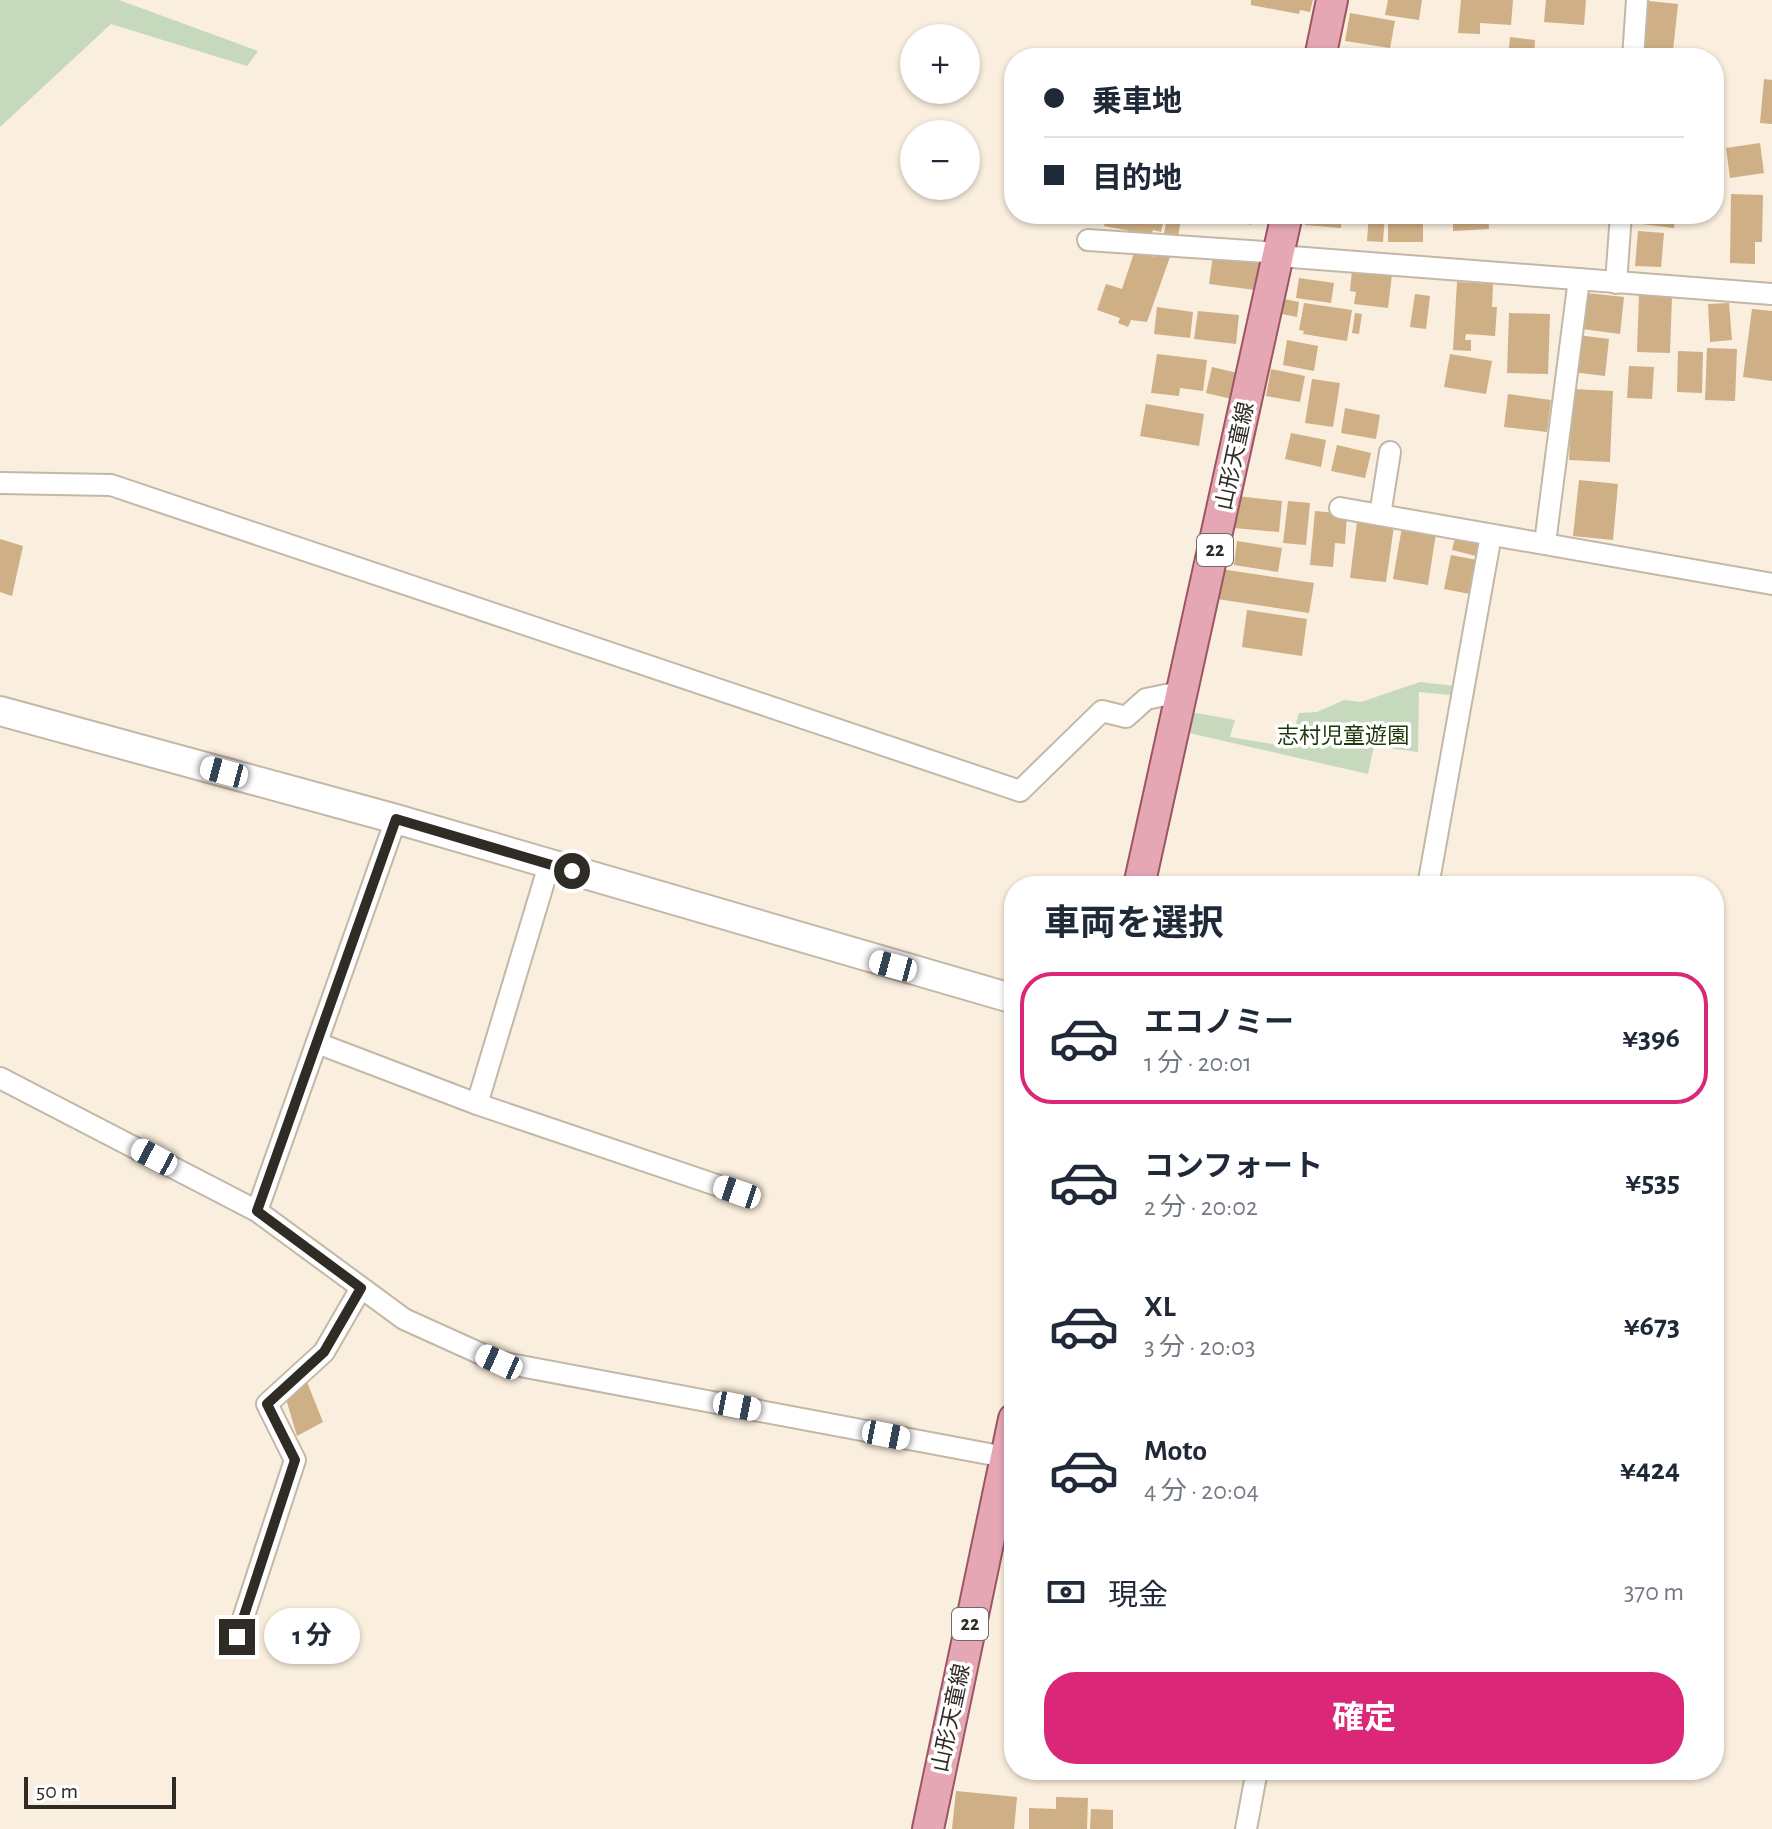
<!DOCTYPE html>
<html lang="ja">
<meta charset="utf-8">
<style>
:root{--surface:#fff;--page:#f2f2f3;--text:#1f2937;--muted:#747a83;--line:#e0e1e3;--accent:#db2777}
body{margin:0;font-family:"Alegreya Sans","Noto Sans JP",sans-serif;background:var(--page);color:var(--text);height:100vh;display:flex;flex-direction:column;font-size:30px;white-space:nowrap}
*{box-sizing:border-box;margin:0}
p{font-size:26px;color:var(--muted)}
.icon{flex:none;width:44px;height:44px;fill:none;stroke:currentColor;stroke-width:2;stroke-linecap:round;stroke-linejoin:round}
.map{position:relative;flex:1;overflow:hidden}
.drawer{position:absolute;left:1004px;top:876px;width:720px;height:904px;display:flex;flex-direction:column;background:var(--surface);border-radius:32px;box-shadow:0 2px 6px #0004}
.drawer>*{flex:none}
.banner{position:absolute;left:1004px;top:48px;width:720px;height:176px;border-radius:32px;box-shadow:0 2px 6px #0004;display:grid;align-content:center;height:176px;padding:0 40px;background:var(--surface)}
.buttons{position:absolute;left:900px;top:24px;display:grid;gap:16px}
.buttons a{display:grid;place-items:center;width:80px;height:80px;border-radius:50%;background:var(--surface);box-shadow:0 2px 6px #0004;font-size:40px}
.scale{position:absolute;left:24px;bottom:20px;width:152px;box-sizing:border-box;padding-left:8px;border:4px solid #2f2b25;border-top:0;font-size:22px;line-height:28px;white-space:nowrap;color:#2f2b25;-webkit-text-stroke:6px #fff;paint-order:stroke}
.end{position:absolute;width:36px;height:36px;margin:-18px;border:10px solid #2f2b25;background:#fff;box-shadow:0 0 0 4px #fff}
.from{border-radius:50%}
.bubble{position:absolute;height:56px;border-radius:28px;background:var(--surface);box-shadow:0 2px 6px #0004;font-size:26px;font-weight:700;line-height:56px;text-align:center}
.car{position:absolute;width:24px;height:48px;margin:-24px -12px;border-radius:10px;box-shadow:0 0 6px 2px #0007;background:linear-gradient(#fff 24%,#345 0 40%,#fff 0 76%,#345 0 86%,#fff 0)}
.banner b{display:flex;align-items:center;gap:28px;height:76px;font-size:30px}
.banner b+b{border-top:2px solid var(--line)}
.banner i{width:20px;height:20px;background:var(--text)}
ul{padding:0;list-style:none}
li{display:flex;align-items:center;gap:24px;height:132px;margin:0 16px 12px;padding:0 24px;border:4px solid transparent;border-radius:32px}
li div{flex:1}
li b{display:block;font-size:30px}
li em{font-style:normal;font-weight:700}
li.selected{border-color:var(--accent)}
li>.icon{width:72px;height:72px;stroke-width:1.5}
h2{padding:0 40px;font-size:36px;line-height:96px}
.pay{display:flex;align-items:center;gap:20px;height:88px;padding:0 40px;font-size:30px}
.pay p{margin-inline-start:auto}
.action{display:flex;gap:16px;margin-top:auto;padding:16px 40px}
.action a{flex:1;height:92px;border-radius:32px;background:var(--accent);color:#fff;font-size:32px;font-weight:700;line-height:92px;text-align:center}
.map>svg:first-child{display:block}
.green{fill:#c7d9bd}
.building{fill:#cfaf85}
.lines{fill:none;stroke-linecap:round;stroke-linejoin:round}
.street-casing{stroke:#c3b7a7;stroke-width:24}
.secondary-casing{stroke:#c3b7a7;stroke-width:32}
.primary-casing{stroke:#9b5663;stroke-width:34}
.street{stroke:#fff;stroke-width:20}
.secondary{stroke:#fff;stroke-width:28}
.primary{stroke:#e6a7b5;stroke-width:30}
.route{stroke:#2f2b25;stroke-width:10}
.labels{text-anchor:middle;dominant-baseline:central;stroke-width:7;stroke-linejoin:round;paint-order:stroke}
.shield{fill:#fff;stroke:#6d6b66;stroke-width:2}
.shield-label{font-size:20px;font-weight:bold;fill:#2f2b25}
.street-label{font-size:22px;fill:#2f2b25;stroke:#fff}
.park-label{font-size:22px;fill:#1f390a;stroke:#fff}
</style>
<div class="map">
<svg width="1772" height="1829" viewBox="0 0 1772 1829">
<rect width="100%" height="100%" fill="#faeede"/>
<!-- green -->
<g class="green">
<polygon points="0,0 119,0 258,51 247,66 111,24 0,127"/>
<polygon points="1420,682 1464,687 1462,696 1419,692 1418,752 1374,746 1368,774 1176,730 1180,710 1235,720 1230,737 1289,747 1299,713 1317,712 1344,700 1361,702"/>
</g>
<!-- building -->
<g class="building">
<polygon points="1251,0 1313,0 1310,12 1300,10 1299,14 1251,5"/>
<polygon points="1388,0 1422,0 1419,20 1385,15"/>
<polygon points="1461,0 1513,0 1511,25 1480,23 1480,34 1458,33"/>
<polygon points="1546,0 1586,0 1584,25 1544,22"/>
<polygon points="1639,0 1678,4 1673,51 1634,47"/>
<polygon points="1350,13 1395,21 1390,48 1345,41"/>
<polygon points="1510,37 1535,40 1534,58 1508,58"/>
<polygon points="1764,79 1772,80 1772,124 1760,123"/>
<polygon points="1760,143 1764,173 1730,178 1726,148"/>
<polygon points="1731,194 1763,195 1762,242 1755,242 1755,264 1730,263"/>
<polygon points="1107,214 1165,214 1161,232 1153,230 1151,235 1104,226"/>
<polygon points="1222,214 1268,214 1266,223 1251,221 1251,225"/>
<polygon points="1305,214 1342,214 1341,228 1305,225"/>
<polygon points="1369,214 1385,214 1383,242 1367,241"/>
<rect x="1388" y="214" width="35" height="28"/>
<polygon points="1453,214 1488,214 1489,229 1453,231"/>
<polygon points="1635,214 1675,214 1674,228 1634,223"/>
<polygon points="1167,216 1181,219 1178,237 1164,234"/>
<polygon points="1638,231 1664,233 1661,267 1635,266"/>
<polygon points="1156,249 1171,254 1147,322 1131,320 1128,327 1118,323 1120,318 1097,310 1106,284 1122,289 1135,250 1154,257"/>
<polygon points="1213,255 1263,261 1255,290 1209,284"/>
<polygon points="1352,270 1392,274 1388,308 1354,304 1356,292 1350,291"/>
<polygon points="1299,278 1334,283 1331,303 1296,298"/>
<polygon points="1457,282 1493,284 1492,307 1497,307 1495,336 1466,334 1465,340 1471,340 1471,351 1453,350"/>
<polygon points="1587,293 1624,297 1620,334 1582,329"/>
<polygon points="1415,294 1430,296 1426,329 1410,327"/>
<polygon points="1639,294 1672,296 1670,353 1637,352"/>
<polygon points="1284,299 1299,302 1297,317 1282,314"/>
<polygon points="1304,303 1352,310 1347,341 1303,334 1304,331 1299,330"/>
<polygon points="1729,303 1732,340 1710,342 1708,304"/>
<polygon points="1157,307 1193,312 1190,338 1154,334"/>
<polygon points="1752,309 1772,311 1772,381 1743,377"/>
<polygon points="1198,311 1239,315 1236,344 1194,339"/>
<polygon points="1355,313 1362,314 1359,334 1352,333"/>
<polygon points="1509,313 1550,314 1548,374 1507,373"/>
<polygon points="1578,335 1609,339 1605,376 1573,372"/>
<polygon points="1287,340 1318,346 1314,371 1283,365"/>
<polygon points="1707,348 1737,349 1735,401 1705,400"/>
<polygon points="1678,351 1703,352 1702,393 1677,392"/>
<polygon points="1157,354 1207,360 1203,391 1180,388 1179,396 1151,393"/>
<polygon points="1450,354 1492,361 1486,394 1444,387"/>
<polygon points="1629,366 1654,367 1652,399 1627,398"/>
<polygon points="1212,367 1242,374 1236,400 1206,393"/>
<polygon points="1271,369 1305,376 1300,402 1266,396"/>
<polygon points="1312,379 1340,383 1333,427 1305,423"/>
<polygon points="1573,389 1613,391 1610,462 1569,460"/>
<polygon points="1508,394 1551,400 1547,432 1504,427"/>
<polygon points="1146,404 1204,414 1199,446 1140,436"/>
<polygon points="1345,408 1380,415 1376,439 1341,433"/>
<polygon points="1291,433 1326,440 1321,467 1285,459"/>
<polygon points="1337,445 1371,453 1365,478 1331,471"/>
<polygon points="1579,480 1618,484 1613,540 1573,536"/>
<polygon points="1237,496 1282,501 1279,532 1234,528"/>
<polygon points="1288,501 1310,503 1306,545 1283,543"/>
<polygon points="1315,511 1347,514 1345,544 1335,543 1333,567 1310,565"/>
<polygon points="1357,522 1394,526 1386,582 1350,578"/>
<polygon points="1402,527 1436,533 1428,585 1393,579"/>
<polygon points="1456,534 1479,540 1476,556 1452,550"/>
<polygon points="0,539 23,546 12,596 0,592"/>
<polygon points="1237,541 1282,548 1278,572 1234,565"/>
<polygon points="1451,555 1477,560 1470,594 1444,589"/>
<polygon points="1221,569 1314,583 1309,613 1217,599"/>
<polygon points="1247,610 1307,619 1302,656 1242,647"/>
<polygon points="305,1377 323,1422 297,1436 283,1389"/>
<polygon points="956,1791 1017,1797 1014,1829 952,1829"/>
<polygon points="1056,1797 1088,1798 1087,1829 1029,1829 1029,1808 1056,1809"/>
<polygon points="1091,1809 1113,1810 1113,1829 1090,1829"/>
</g>
<g class="lines">
<!-- street casing -->
<g class="street-casing">
<g id="street">
<polyline points="1633,58 1637,0"/>
<polyline points="1088,240 1279,253"/>
<polyline points="1279,256 1772,294"/>
<polyline points="1616,283 1621,214"/>
<polyline points="0,483 111,485 1020,791 1102,711 1126,717 1146,699 1185,691"/>
<polyline points="1340,508 1772,584"/>
<polyline points="1380,515 1390,452"/>
<polyline points="1545,543 1579,279"/>
<polyline points="1428,886 1491,535"/>
<polyline points="317,1043 477,1104 737,1192"/>
<polyline points="0,1078 257,1211 404,1319 499,1362 1005,1457"/>
<polyline points="477,1104 549,865"/>
<polyline points="257,1211 396,819"/>
<polyline points="237,1637 295,1460 267,1404 324,1352 361,1288"/>
<polyline points="1246,1829 1257,1770"/>
</g>
</g>
<!-- secondary casing -->
<g class="secondary-casing">
<polyline id="secondary" points="0,711 396,819 1014,999"/>
</g>
<!-- primary casing -->
<g class="primary-casing">
<g id="primary">
<polyline points="1320,58 1332,0"/>
<polyline points="1139,886 1287,214"/>
<polyline points="928,1829 1014,1419"/>
</g>
</g>
<!-- street -->
<use href="#street" class="street"/>
<!-- secondary -->
<use href="#secondary" class="secondary"/>
<!-- primary -->
<use href="#primary" class="primary"/>
</g>
<g class="lines">
<!-- route -->
<polyline class="route" points="237,1637 295,1460 267,1404 324,1352 361,1288 257,1211 396,819 572,871"/>
</g>
<g class="labels">
<!-- shield labels -->
<g class="shield">
<rect x="1197" y="534" width="36" height="32" rx="6"/>
<rect x="952" y="1608" width="36" height="32" rx="6"/>
</g>
<g class="shield-label">
<text x="1215" y="550">22</text>
<text x="970" y="1624">22</text>
</g>
<!-- street labels -->
<g class="street-label">
<text transform="translate(1235 456) rotate(-78)">山形天童線</text>
<text transform="translate(951 1718) rotate(-78)">山形天童線</text>
</g>
<!-- park labels -->
<g class="park-label">
<text x="1343" y="736">志村児童遊園</text>
</g>
</g>
</svg>
<div class="buttons">
<a>+</a>
<a>−</a>
</div>
<div class="scale">50 m</div>
<i class="end from" style="left:572px;top:871px"></i>
<i class="end" style="left:237px;top:1637px"></i>
<div class="bubble" style="left:264px;top:1608px;width:96px">1 分</div>
<i class="car" style="left:224px;top:772px;rotate:285deg"></i>
<i class="car" style="left:893px;top:966px;rotate:285deg"></i>
<i class="car" style="left:154px;top:1157px;rotate:298deg"></i>
<i class="car" style="left:737px;top:1192px;rotate:289deg"></i>
<i class="car" style="left:499px;top:1362px;rotate:294deg"></i>
<i class="car" style="left:737px;top:1406px;rotate:101deg"></i>
<i class="car" style="left:886px;top:1435px;rotate:101deg"></i>
<div class="banner">
<b><i class="from"></i>乗車地</b>
<b><i></i>目的地</b>
</div>
<section class="drawer">
<h2>車両を選択</h2>
<ul>
<li class="selected"><svg class="icon" aria-label="car" viewBox="0 0 24 24"><path d="M5 17H2v-5l4-1 3-4h7l3 4 3 1v5h-3M9 17h6M6 11h13"/><circle cx="7" cy="17" r="2"/><circle cx="17" cy="17" r="2"/></svg><div><b>エコノミー</b><p>1 分 · 20:01</p></div><em>¥396</em></li>
<li><svg class="icon" aria-label="car" viewBox="0 0 24 24"><path d="M5 17H2v-5l4-1 3-4h7l3 4 3 1v5h-3M9 17h6M6 11h13"/><circle cx="7" cy="17" r="2"/><circle cx="17" cy="17" r="2"/></svg><div><b>コンフォート</b><p>2 分 · 20:02</p></div><em>¥535</em></li>
<li><svg class="icon" aria-label="car" viewBox="0 0 24 24"><path d="M5 17H2v-5l4-1 3-4h7l3 4 3 1v5h-3M9 17h6M6 11h13"/><circle cx="7" cy="17" r="2"/><circle cx="17" cy="17" r="2"/></svg><div><b>XL</b><p>3 分 · 20:03</p></div><em>¥673</em></li>
<li><svg class="icon" aria-label="car" viewBox="0 0 24 24"><path d="M5 17H2v-5l4-1 3-4h7l3 4 3 1v5h-3M9 17h6M6 11h13"/><circle cx="7" cy="17" r="2"/><circle cx="17" cy="17" r="2"/></svg><div><b>Moto</b><p>4 分 · 20:04</p></div><em>¥424</em></li>
</ul>
<div class="pay"><svg class="icon" aria-label="cash" viewBox="0 0 24 24"><path d="M3 7h18v10H3z"/><circle cx="12" cy="12" r="2"/></svg>現金<p>370 m</p></div>
<div class="action"><a>確定</a></div>
</section>
</div>
